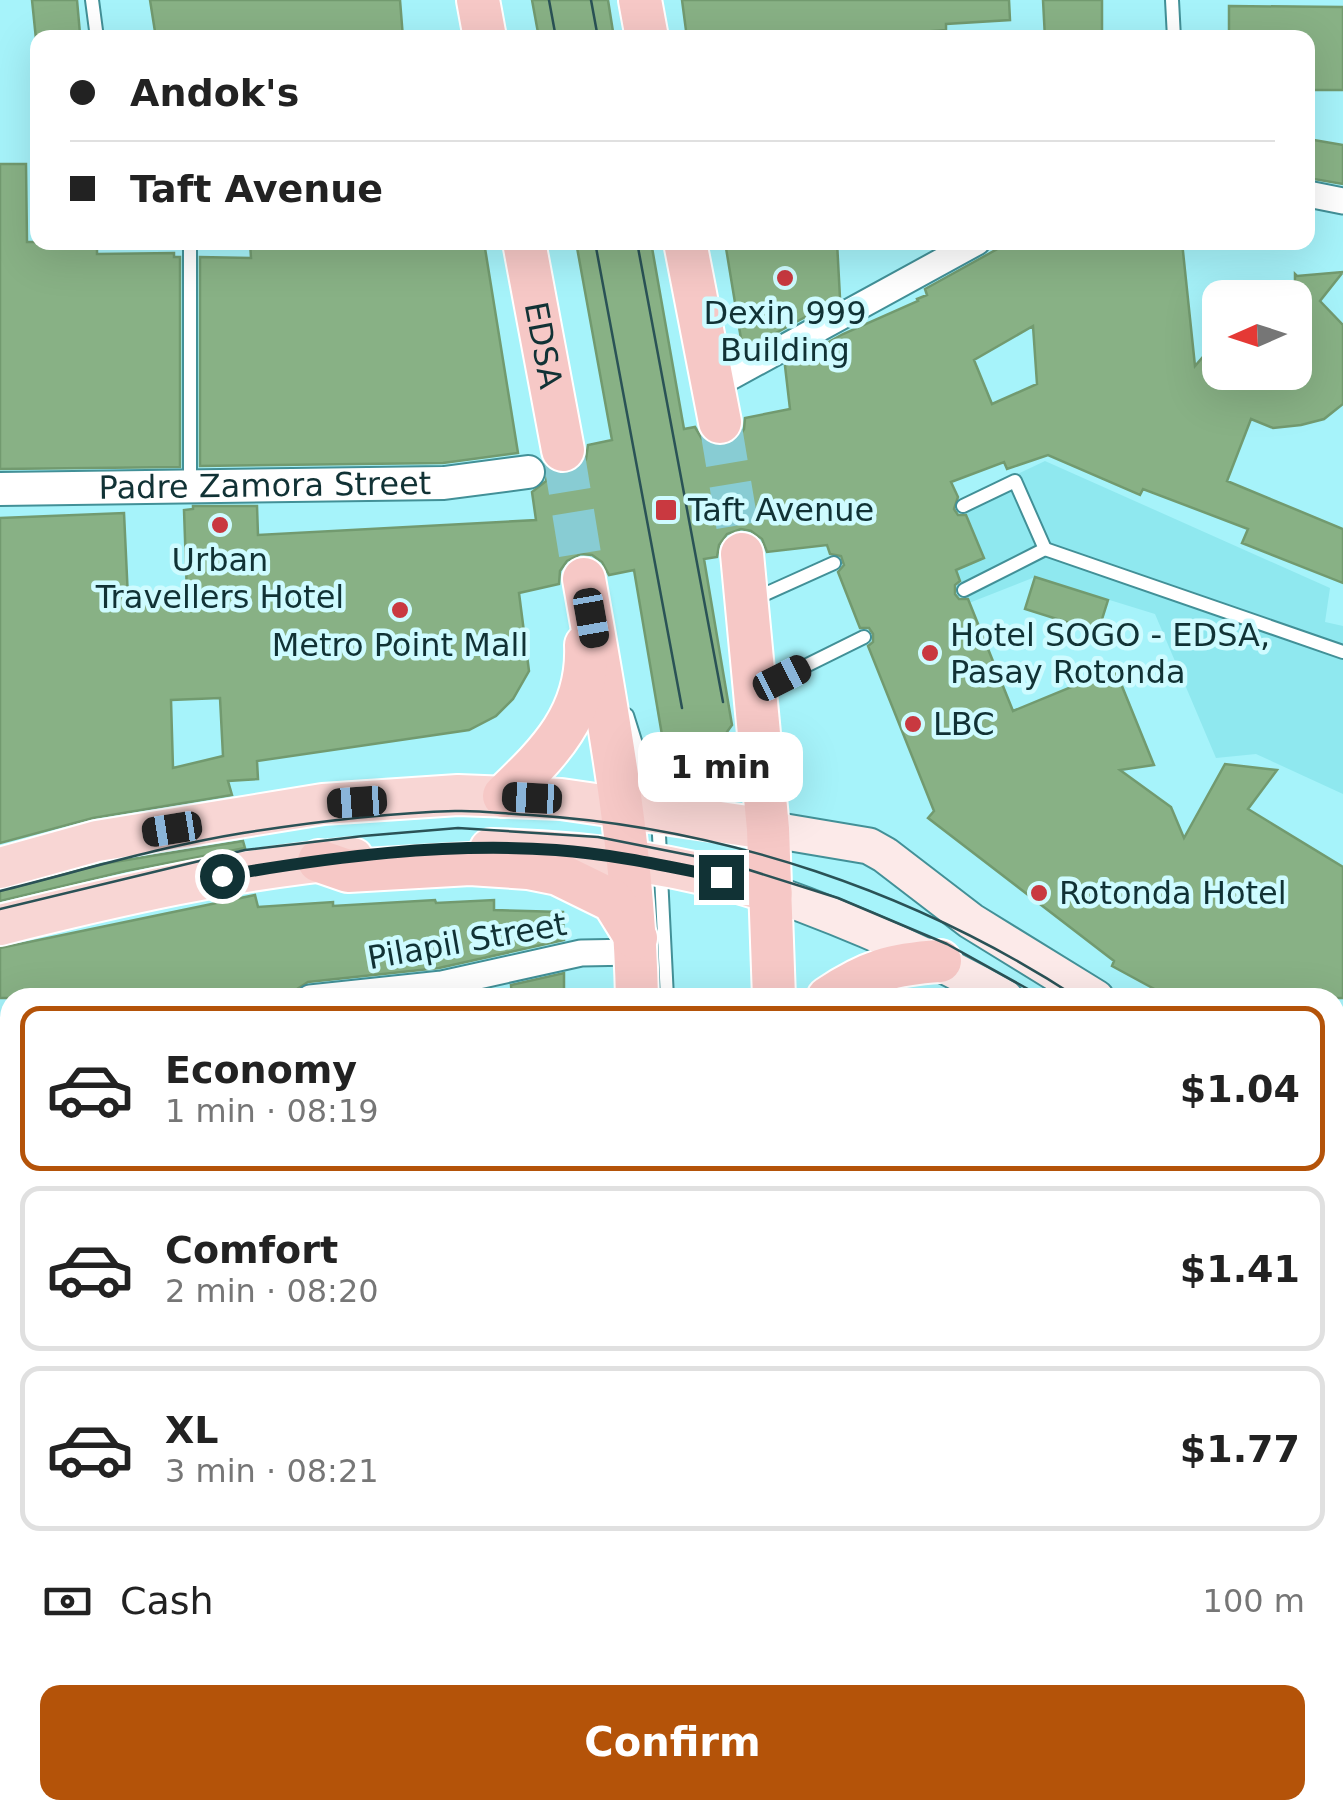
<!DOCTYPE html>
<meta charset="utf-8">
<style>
:root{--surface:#fff;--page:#f2f2f2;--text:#222;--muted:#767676;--line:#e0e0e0;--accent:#b45309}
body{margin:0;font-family:"DejaVu Sans",sans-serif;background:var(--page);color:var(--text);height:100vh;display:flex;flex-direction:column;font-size:38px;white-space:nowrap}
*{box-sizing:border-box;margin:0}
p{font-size:32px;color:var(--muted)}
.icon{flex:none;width:55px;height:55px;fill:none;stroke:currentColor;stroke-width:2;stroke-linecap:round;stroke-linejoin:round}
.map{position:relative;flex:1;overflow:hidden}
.drawer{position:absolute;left:0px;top:988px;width:1345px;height:832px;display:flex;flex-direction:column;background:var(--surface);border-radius:30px 30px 0 0;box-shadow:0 10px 40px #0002}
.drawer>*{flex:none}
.banner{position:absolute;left:30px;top:30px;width:1285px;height:220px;border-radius:20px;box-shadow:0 10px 40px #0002;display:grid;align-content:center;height:220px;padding:0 40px;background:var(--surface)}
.needle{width:65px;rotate:267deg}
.tools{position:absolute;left:1202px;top:280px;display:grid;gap:20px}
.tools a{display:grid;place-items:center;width:110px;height:110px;border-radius:20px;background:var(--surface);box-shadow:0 10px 40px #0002;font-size:50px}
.end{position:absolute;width:45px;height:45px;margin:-22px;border:12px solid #113235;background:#fff;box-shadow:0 0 0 5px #fff}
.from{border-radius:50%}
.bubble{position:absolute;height:70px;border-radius:20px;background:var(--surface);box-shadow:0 10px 40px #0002;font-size:32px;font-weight:800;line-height:70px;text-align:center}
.car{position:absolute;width:30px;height:60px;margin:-30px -15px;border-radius:12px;box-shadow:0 0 8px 2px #0007;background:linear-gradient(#222 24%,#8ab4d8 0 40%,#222 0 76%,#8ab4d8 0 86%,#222 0)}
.banner b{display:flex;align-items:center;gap:35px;height:95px;font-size:38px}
.banner b+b{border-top:2px solid var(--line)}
.banner i{width:25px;height:25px;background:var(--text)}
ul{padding:18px 0 0;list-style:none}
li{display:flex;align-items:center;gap:30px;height:165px;margin:0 20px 15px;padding:0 20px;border:5px solid var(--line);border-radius:20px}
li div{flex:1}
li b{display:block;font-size:38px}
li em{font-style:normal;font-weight:800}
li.selected{border-color:var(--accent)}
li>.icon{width:90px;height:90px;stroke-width:1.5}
.pay{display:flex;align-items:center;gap:25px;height:110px;padding:0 40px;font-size:38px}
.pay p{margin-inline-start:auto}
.button{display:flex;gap:20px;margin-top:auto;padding:20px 40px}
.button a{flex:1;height:115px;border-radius:20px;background:var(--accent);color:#fff;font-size:40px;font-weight:800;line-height:115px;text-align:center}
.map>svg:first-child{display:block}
.built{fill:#8fe8ef}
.building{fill:#88b185;stroke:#729a6f;stroke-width:2.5;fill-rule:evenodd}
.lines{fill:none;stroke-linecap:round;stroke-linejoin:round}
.trunk-tunnel{stroke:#88ccd3;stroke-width:42;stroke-dasharray:42 21;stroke-linecap:butt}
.service-casing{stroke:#429097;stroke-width:16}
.minor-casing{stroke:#429097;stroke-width:29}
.tertiary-casing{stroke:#429097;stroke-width:36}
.secondary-casing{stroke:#429097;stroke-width:39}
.primary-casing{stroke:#fff;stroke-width:44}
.trunk-casing{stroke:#fff;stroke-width:46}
.service{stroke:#fff;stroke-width:12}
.minor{stroke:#fff;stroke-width:25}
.tertiary{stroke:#fff;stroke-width:32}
.secondary{stroke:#fceae9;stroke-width:35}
.primary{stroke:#f8d6d4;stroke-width:40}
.trunk{stroke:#f6c8c6;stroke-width:42}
.tram{stroke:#2a5256;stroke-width:2.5}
.route{stroke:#113235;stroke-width:12}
.poi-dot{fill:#c93940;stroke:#cefbff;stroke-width:4}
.labels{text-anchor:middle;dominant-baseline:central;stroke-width:9;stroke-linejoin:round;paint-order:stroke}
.poi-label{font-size:32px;fill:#113235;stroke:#cefbff;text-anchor:start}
.street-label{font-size:32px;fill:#113235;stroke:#cefbff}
</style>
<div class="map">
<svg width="1343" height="1818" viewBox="0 0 1343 1818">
<rect width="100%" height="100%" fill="#a6f3fa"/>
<!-- built -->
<polygon class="built" points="1045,461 1330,588 1325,622 1343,626 1343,794 1256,754 1216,758 1155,614 1035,577 969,603 956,570 984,558 960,501"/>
<!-- building -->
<g class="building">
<polygon points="32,0 77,0 80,34 36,39"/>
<polygon points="150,0 400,0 403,38 156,38"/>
<polygon points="532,0 608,0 614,38 539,38"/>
<polygon points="682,0 1009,0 1010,20 946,24 946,30 843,38 687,38"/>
<polygon points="1043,0 1102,0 1102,38 1045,38"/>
<polygon points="1229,6 1343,7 1343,90 1308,90 1308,38 1229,38"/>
<polygon points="1308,139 1343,145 1343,184 1308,178"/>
<polygon points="0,164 26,164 27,242 97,242 97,254 174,253 174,257 180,257 180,467 0,469"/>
<polygon points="250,242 484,242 518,453 443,463 200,466 200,257 251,258"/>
<path d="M576,242H651L684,429L695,427L702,439L711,445L724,447L737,440L744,429L745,418L790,409L785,366L843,334L918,301L917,299L927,295L925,289L1010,242H1182L1195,366L1220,337V372H1295V274L1297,276L1343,272L1320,301L1343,325V404L1324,419L1301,425L1273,428L1251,419L1227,481L1343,529V583L1242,543L1248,529L1143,489L1140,495L1048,455L1007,469L1004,462L951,482L958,497L954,509L958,515H966L984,558L956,570L960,581L955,585V594L959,599H968L1013,711L1115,669L1154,765L1120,770L1171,807L1184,838L1225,764L1277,770L1248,809L1343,867V998H1171L1112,966L1114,961L928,818L934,811L868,646L873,642V634L869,628H860L838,572L844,565L841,556L830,554L827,545L767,552L762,539L751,531L741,529L727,534L719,545L717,557L704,559L732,725L717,746L707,751L686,752L662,735L634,570L609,575L602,562L592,555L581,554L567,561L560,571L559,584L519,593L529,671L513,699L496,716L469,730L257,761L258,779L228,781L232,795L93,818L0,843V518L124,513L128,598L187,595L184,510L193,509V506H257L258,535L536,520L532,492L546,481L548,469L556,474H569L580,468L586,459L588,445L612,440ZM1033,326L1037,384L992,404L974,360ZM220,698L223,756L173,768L171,700Z"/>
<polygon points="725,242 837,242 840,298 743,351"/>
<polygon points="1035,577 1108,600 1098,632 1025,609"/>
<polygon points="243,841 245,848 126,871 0,901 0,891 102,864"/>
<polygon points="255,895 258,907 333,902 333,906 435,900 436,903 494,900 494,910 563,912 564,940 439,968 308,982 297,989 259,992 259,998 0,998 0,948"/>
<polygon points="564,973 564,998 512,998 511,985"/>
</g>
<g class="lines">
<!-- trunk-tunnel -->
<g class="trunk-tunnel">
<polyline points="720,422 742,554"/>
<polyline points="563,450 584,579"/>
</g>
<!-- service casing -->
<g class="service-casing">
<g id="service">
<polyline points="92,0 97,38"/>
<polyline points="1172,0 1174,38"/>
<polyline points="190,242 190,485"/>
<polyline points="963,506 1015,481 1045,549"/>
<polyline points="964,590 1045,549 1343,652"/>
<polyline points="754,599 834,563"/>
<polyline points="763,687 864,637"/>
<polyline points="627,715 658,815 667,998"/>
<polyline points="662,1818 662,1810"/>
<polyline points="711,1818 711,1810"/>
</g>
</g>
<!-- minor casing -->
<g class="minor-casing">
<g id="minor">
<polyline points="1308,194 1343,201"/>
<polyline points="712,387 977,242"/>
<polyline points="310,998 442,984 581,953 636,952"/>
<polyline points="0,1044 10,1042"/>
<polyline points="231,1810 231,1818"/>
</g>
</g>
<!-- tertiary casing -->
<g class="tertiary-casing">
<g id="tertiary">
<path id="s1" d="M0,489L444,483L528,472"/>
<polyline points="1091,1818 1094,1810"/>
</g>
</g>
<!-- secondary casing -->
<g class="secondary-casing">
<g id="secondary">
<polyline points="768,829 869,846 885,855 971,921 1096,998"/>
<path d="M772,893C853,922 930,955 1005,998"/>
<polyline points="1335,1146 1343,1152"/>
<polyline points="1335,1204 1343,1209"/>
</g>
</g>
<!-- primary casing -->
<g class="primary-casing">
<g id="primary">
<path d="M490,849C587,851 679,863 772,893"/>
<polyline points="0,868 97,841 323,804 458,795 561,799 768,829"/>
<path d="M0,925C116,896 234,869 353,858"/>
</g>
</g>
<!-- trunk casing -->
<g class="trunk-casing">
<g id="trunk">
<polyline points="478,0 485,38"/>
<polyline points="640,0 647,38"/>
<path id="s2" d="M524,242L563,450"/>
<polyline points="685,242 720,422"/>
<polyline points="742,554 768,829 774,998"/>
<path d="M584,579C609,720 634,854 637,998"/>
<path d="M504,796C549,753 589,714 586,645"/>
<polyline points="319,861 348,871 470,864 528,868 558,874 613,901 636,938"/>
<path d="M828,998C868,971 893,964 940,961"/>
<polyline points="628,1818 628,1810"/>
<polyline points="749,1818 749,1810"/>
</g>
</g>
<!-- service -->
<use href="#service" class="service"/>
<!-- minor -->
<use href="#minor" class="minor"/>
<!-- tertiary -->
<use href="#tertiary" class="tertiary"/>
<!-- secondary -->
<use href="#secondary" class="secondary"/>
<!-- primary -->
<use href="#primary" class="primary"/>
<!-- trunk -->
<use href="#trunk" class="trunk"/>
<!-- tram -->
<g class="tram">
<polyline points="549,0 556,38"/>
<polyline points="591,0 598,38"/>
<polyline points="595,242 682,708"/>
<polyline points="637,242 723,702"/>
<path d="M0,891C80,871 162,846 243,833C313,822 384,813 455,811C480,810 505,814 530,815C723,827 916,892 1078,998"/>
<polyline points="0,909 245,850 363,836 458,828 598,837 724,862 838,898 947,944 1044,998"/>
<polyline points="1335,1164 1343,1170"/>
<polyline points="1335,1186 1343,1191"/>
</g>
</g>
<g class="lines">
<!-- route -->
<path class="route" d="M222,876C331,857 445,842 556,850C612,854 666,866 721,877"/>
</g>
<!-- markers -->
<g class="poi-dot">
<circle cx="785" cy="278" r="10"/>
<rect x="654" y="498" width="24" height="24" rx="5"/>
<circle cx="220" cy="525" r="10"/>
<circle cx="400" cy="610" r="10"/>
<circle cx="930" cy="653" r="10"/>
<circle cx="913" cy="724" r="10"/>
<circle cx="1039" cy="893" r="10"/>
</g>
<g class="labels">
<!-- poi labels -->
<g class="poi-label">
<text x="785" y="313" text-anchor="middle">Dexin 999<tspan x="785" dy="37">Building</tspan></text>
<text x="688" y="510">Taft Avenue</text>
<text x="220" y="560" text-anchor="middle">Urban<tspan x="220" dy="37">Travellers Hotel</tspan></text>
<text x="950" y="635">Hotel SOGO - EDSA,<tspan x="950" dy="37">Pasay Rotonda</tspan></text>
<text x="400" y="645" text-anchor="middle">Metro Point Mall</text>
<text x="933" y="724">LBC</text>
<text x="1059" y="893">Rotonda Hotel</text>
</g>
<!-- street labels -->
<g class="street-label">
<text stroke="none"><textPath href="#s2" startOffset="105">EDSA</textPath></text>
<text stroke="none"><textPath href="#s1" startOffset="265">Padre Zamora Street</textPath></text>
<text transform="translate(467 941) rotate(-10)">Pilapil Street</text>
</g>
</g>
</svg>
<div class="tools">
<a><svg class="needle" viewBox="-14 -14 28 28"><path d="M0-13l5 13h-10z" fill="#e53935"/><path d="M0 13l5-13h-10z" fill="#767676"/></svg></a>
</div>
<i class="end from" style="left:222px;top:876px"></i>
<i class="end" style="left:721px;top:877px"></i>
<div class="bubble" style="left:638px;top:732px;width:165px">1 min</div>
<i class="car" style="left:591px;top:618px;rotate:170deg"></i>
<i class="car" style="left:782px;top:678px;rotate:63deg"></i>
<i class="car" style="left:532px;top:798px;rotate:273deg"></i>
<i class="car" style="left:357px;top:802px;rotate:266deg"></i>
<i class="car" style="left:172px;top:829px;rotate:261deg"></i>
<div class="banner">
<b><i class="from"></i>Andok's</b>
<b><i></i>Taft Avenue</b>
</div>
<section class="drawer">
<ul>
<li class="selected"><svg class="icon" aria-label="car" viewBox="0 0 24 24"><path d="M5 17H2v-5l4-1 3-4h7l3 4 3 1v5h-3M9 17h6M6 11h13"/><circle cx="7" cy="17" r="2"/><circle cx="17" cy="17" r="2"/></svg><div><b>Economy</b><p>1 min · 08:19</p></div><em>$1.04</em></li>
<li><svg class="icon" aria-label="car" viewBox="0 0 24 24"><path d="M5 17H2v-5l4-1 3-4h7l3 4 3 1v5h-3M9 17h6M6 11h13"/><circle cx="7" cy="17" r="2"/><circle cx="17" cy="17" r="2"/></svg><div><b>Comfort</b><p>2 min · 08:20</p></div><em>$1.41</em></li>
<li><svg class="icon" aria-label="car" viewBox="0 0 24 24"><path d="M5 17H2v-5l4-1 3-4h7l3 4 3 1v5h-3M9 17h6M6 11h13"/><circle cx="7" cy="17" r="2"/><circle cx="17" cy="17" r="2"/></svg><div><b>XL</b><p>3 min · 08:21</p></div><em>$1.77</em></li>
</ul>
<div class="pay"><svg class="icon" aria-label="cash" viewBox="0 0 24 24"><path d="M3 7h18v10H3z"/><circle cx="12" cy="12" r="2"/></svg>Cash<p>100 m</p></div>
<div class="button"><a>Confirm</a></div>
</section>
</div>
